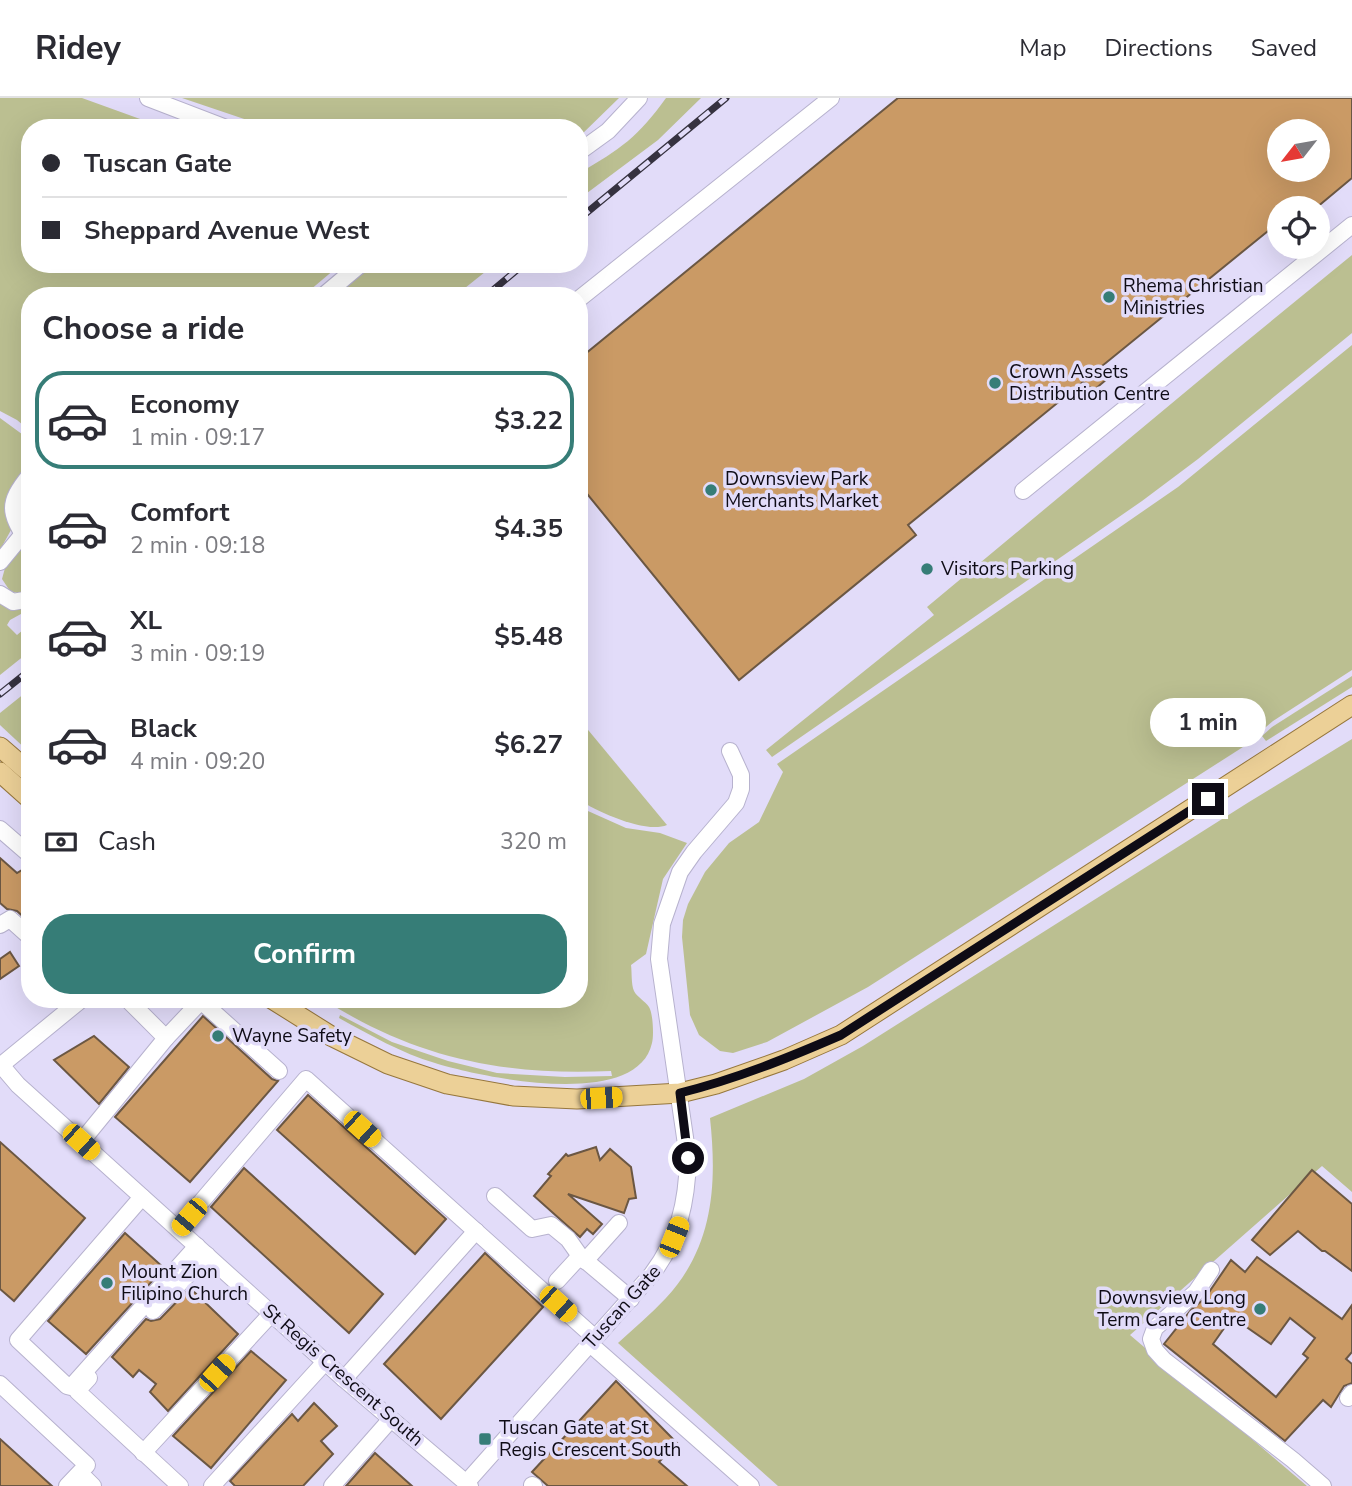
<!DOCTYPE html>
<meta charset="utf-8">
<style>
:root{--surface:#fff;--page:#f7f7f7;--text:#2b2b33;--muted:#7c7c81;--line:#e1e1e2;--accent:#367d77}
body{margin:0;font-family:"Nunito Sans",sans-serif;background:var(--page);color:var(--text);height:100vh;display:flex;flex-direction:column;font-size:26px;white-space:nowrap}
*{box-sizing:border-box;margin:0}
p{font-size:23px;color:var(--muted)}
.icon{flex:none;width:38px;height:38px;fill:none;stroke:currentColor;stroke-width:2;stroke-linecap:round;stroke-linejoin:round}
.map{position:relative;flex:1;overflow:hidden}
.panel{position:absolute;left:21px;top:189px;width:567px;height:721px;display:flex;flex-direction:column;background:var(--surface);border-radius:28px;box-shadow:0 7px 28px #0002}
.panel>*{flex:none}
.banner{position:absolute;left:21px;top:21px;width:567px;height:154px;border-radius:28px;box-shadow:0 7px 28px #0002;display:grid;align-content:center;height:154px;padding:0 21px;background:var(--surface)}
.needle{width:46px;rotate:239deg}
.buttons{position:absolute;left:1267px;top:21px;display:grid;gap:14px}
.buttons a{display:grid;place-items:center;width:63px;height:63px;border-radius:50%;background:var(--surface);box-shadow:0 7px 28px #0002;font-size:35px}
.end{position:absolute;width:32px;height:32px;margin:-16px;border:9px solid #0e0b15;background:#fff;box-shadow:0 0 0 4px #fff}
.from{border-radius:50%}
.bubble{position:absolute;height:49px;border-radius:24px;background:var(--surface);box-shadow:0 7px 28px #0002;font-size:23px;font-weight:700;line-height:49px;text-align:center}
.car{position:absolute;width:21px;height:42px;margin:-21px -10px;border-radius:9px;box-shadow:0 0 5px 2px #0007;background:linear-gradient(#f5c518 24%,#345 0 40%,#f5c518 0 76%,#345 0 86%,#f5c518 0)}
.banner b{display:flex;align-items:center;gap:24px;height:66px;font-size:26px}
.banner b+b{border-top:2px solid var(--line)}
.banner i{width:18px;height:18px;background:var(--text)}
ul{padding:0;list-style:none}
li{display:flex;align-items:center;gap:21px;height:98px;margin:0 14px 10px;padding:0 7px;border:4px solid transparent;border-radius:28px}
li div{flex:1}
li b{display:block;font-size:26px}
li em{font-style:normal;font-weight:700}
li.selected{border-color:var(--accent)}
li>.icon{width:63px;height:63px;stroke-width:1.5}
h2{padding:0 21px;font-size:32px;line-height:84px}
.pay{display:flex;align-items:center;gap:18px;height:77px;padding:0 21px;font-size:26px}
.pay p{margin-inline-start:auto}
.cta{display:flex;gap:14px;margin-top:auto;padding:14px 21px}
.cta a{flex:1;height:80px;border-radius:28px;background:var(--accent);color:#fff;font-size:28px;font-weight:700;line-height:80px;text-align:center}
header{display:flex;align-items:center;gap:42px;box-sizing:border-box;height:98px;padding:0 35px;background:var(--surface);border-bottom:2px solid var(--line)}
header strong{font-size:33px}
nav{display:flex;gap:38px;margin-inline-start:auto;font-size:24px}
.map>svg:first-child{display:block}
.green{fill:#bbbf91}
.building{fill:#ca9a65;stroke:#6b5743;stroke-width:2;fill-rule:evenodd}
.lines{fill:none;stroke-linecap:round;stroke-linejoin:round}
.minor-casing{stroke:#b7b2ce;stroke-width:18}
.major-casing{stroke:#96773d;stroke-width:21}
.minor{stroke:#fff;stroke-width:16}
.major{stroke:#ecd097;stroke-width:19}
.rail-casing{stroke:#363240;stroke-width:7}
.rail{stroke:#e2dcf9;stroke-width:4.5;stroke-dasharray:13;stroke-linecap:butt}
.route{stroke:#0e0b15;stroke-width:9}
.poi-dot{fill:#367d77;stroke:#e2dcf9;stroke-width:2.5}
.labels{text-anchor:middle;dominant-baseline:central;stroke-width:7;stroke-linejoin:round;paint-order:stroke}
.poi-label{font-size:19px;fill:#0e0b15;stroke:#e2dcf9;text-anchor:start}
.street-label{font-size:19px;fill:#0e0b15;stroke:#e2dcf9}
</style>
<header>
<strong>Ridey</strong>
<nav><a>Map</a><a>Directions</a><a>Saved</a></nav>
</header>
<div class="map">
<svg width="1352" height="1388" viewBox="0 0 1352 1388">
<rect width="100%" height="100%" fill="#e2dcf9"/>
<!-- green -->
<g class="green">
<polygon points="0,0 82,0 165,30 30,30 30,166 341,166 303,198 30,198 30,333 17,322 0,313"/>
<polygon points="182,0 619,0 579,39 579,30 271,30"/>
<path d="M666,0H701L658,42L579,101V75C621,51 638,39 666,0Z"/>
<polygon points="1352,157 1352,235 1198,361 1142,403 772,659 766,652 934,517 927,509 1231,256"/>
<polygon points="372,166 495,166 455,198 334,198"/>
<polygon points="1352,247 1352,572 1273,623 1243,649 868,889 767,944 733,955 720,953 699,937 690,917 682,839 683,822 688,806 705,774 729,745 759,724 783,674 777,666 1178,389"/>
<path d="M0,320L30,342V367C19,379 3,393 6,410C8,418 11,425 11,432L0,452Z"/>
<polygon points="21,450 30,462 30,492 21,496 10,493 2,481 5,470"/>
<polygon points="0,503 30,508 30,511 10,522 7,527 17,537 30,526 30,553 0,577"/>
<polygon points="1352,578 1352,589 1266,643 1262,638 1272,629"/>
<polygon points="30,591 30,655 0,627 0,615"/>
<path d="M579,621L667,727C646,736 598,714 579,702Z"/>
<path d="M1352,641V1094L1322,1068L1130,1237L1307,1388H778L618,1245C634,1230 651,1216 666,1200C714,1148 717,1086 710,1020L804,981L863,948L1249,704Z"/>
<path d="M579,709L626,730L660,735L687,745L663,781L646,856L631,867C632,874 631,886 634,893C637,899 645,903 649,909C653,915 654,938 652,945C637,1013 480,979 435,965C401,955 370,937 339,920L340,917L392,944L448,963L497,975L565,979L612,978L611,973C504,978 414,960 323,901H579Z"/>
</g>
<!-- building -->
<g class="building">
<path d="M898,0H1352V80L1316,110H1279V124L1102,268L1107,281L1094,292L1083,284L908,427L916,437L739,582L579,386V261ZM1279,33H1318V72H1279Z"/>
<polygon points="0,760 17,775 30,767 30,825 17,813 7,811 0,805"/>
<polygon points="10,854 19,868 0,881 0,861"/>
<polygon points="203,918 272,981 278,983 190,1084 115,1019"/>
<polygon points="94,938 129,969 99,1006 54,962"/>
<polygon points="308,997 446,1121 415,1156 277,1032"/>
<polygon points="0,1044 85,1120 14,1203 0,1191"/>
<polygon points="596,1049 600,1062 610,1051 631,1069 636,1100 629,1101 624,1115 568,1096 602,1126 593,1136 587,1131 580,1139 534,1098 551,1078 548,1076 566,1056 568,1058"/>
<polygon points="244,1070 383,1196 349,1235 211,1109"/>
<polygon points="1312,1072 1352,1106 1352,1173 1325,1153 1322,1153 1298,1133 1270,1157 1252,1142"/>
<polygon points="125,1135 164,1170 86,1256 48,1223"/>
<polygon points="485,1155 543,1209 441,1321 384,1266"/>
<path d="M1257,1159L1342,1221L1352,1207V1254L1346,1261L1352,1266V1285L1344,1288L1331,1309L1323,1302L1285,1343L1164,1246L1191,1212L1205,1200L1231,1162L1245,1174ZM1232,1219L1271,1246L1290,1220L1315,1240L1303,1256L1308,1260L1276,1299L1213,1246Z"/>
<polygon points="190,1190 238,1236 168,1313 150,1294 156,1286 139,1272 133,1279 112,1259 146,1221 151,1223 160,1221"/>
<polygon points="251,1253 286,1282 211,1370 173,1338"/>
<polygon points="616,1283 677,1345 659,1364 687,1388 548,1388 532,1374"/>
<polygon points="314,1305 337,1328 321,1343 333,1356 303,1388 235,1388 230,1383 292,1316 298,1323"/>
<polygon points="0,1341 52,1388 0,1388"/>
<polygon points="375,1355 412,1388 346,1388"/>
</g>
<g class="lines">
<!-- minor casing -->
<g class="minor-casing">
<g id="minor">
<polyline points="148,0 226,30"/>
<polyline points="579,54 608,33 639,0"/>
<polyline points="323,198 361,166"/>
<polyline points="579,201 831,0"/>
<path d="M30,377C4,409 11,415 30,449"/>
<polyline points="1023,393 1352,127"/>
<polyline points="0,464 23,436"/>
<polyline points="0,496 13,504 30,501"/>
<polyline points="0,731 30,757"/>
<polyline points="0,827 10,821 30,839"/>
<polyline points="166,940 201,903 279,973"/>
<polyline points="1,967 18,987 344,1281 470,1388"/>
<polyline points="0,968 82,901"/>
<polyline points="81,1044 166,940 127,901"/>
<polyline points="495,1098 532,1131 551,1127 568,1141 580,1158"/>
<polyline points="142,1099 18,1242 67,1288 71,1289 197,1148"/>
<polyline points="178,1131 306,981 594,1239"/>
<polyline points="585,1163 619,1125"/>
<polyline points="1211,1172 1196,1194 1155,1230 1151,1241 1155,1252 1164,1262 1293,1362 1323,1388"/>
<polyline points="557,1183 580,1158 631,1201"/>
<polyline points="153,1213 207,1157"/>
<polyline points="589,1245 751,1388"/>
<polyline points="89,1280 77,1293 180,1388"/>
<polyline points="344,1281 476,1133"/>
<polyline points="0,1286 87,1367 67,1388"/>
<polyline points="1348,1300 1352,1295"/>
<polyline points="143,1355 272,1215"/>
<path d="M466,1385L652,1176C679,1140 687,1104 688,1060L659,861L662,826L680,774L694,754L736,705L741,691V677L730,653"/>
<polyline points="532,1387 534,1388"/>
<polyline points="79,1388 86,1381 93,1388"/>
<polyline points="212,1388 325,1264"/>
<polyline points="332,1388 391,1321"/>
</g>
</g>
<!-- major casing -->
<g class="major-casing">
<g id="major">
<polyline points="0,649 30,675"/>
<polyline points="0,674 30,701"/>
<polyline points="272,901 331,938 388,966 447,986 513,998 577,1001 680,995 716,986 784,962 841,937 1352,607"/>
</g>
</g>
<!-- minor -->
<use href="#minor" class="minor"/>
<!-- major -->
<use href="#major" class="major"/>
<!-- rail casing -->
<g class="rail-casing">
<g id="rail">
<polyline points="579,121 726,0"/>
<polyline points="486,198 524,166"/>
<polyline points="0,596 30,572"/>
</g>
</g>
<!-- rail -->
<use href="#rail" class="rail"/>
</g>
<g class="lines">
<!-- route -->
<path class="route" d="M688,1060L680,995C736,981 788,960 841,937L1208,701"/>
</g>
<!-- markers -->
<g class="poi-dot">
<circle cx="1109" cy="199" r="7"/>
<circle cx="995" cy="285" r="7"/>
<circle cx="711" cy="392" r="7"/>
<circle cx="927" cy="471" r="7"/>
<circle cx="218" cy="938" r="7"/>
<circle cx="107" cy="1185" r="7"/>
<circle cx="1260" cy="1211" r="7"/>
<rect x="478" y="1334" width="14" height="14" rx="3.5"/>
</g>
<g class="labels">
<!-- poi labels -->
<g class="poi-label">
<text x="1123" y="188">Rhema Christian<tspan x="1123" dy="22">Ministries</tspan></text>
<text x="1009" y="274">Crown Assets<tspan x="1009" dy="22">Distribution Centre</tspan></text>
<text x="725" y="381">Downsview Park<tspan x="725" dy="22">Merchants Market</tspan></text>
<text x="941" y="471">Visitors Parking</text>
<text x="232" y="938">Wayne Safety</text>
<text x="121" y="1174">Mount Zion<tspan x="121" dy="22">Filipino Church</tspan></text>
<text x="1246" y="1200" text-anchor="end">Downsview Long<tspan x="1246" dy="22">Term Care Centre</tspan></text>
<text x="499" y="1330">Tuscan Gate at St<tspan x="499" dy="22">Regis Crescent South</tspan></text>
</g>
<!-- street labels -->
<g class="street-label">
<text transform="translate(622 1209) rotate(-48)">Tuscan Gate</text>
<text transform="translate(343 1277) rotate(41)">St Regis Crescent South</text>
</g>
</g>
</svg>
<div class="buttons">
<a><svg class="needle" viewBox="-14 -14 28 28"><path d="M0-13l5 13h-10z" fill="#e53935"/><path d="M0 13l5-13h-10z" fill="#7c7c81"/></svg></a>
<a><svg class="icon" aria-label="locate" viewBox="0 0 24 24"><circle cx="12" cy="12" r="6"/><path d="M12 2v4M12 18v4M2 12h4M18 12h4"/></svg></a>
</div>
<i class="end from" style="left:688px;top:1060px"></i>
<i class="end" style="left:1208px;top:701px"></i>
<div class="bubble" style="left:1150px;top:600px;width:116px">1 min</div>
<i class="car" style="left:601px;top:1000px;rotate:86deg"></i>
<i class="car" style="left:362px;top:1031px;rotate:132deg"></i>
<i class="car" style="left:81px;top:1044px;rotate:132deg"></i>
<i class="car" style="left:189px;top:1119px;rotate:220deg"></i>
<i class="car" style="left:674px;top:1139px;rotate:22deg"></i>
<i class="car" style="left:558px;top:1206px;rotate:132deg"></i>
<i class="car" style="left:217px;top:1275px;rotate:42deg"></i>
<div class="banner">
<b><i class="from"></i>Tuscan Gate</b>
<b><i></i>Sheppard Avenue West</b>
</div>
<section class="panel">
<h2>Choose a ride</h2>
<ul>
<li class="selected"><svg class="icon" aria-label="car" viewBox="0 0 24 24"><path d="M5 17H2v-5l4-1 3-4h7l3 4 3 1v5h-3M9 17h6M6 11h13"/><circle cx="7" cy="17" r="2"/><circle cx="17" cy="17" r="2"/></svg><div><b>Economy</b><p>1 min · 09:17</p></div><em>$3.22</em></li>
<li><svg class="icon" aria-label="car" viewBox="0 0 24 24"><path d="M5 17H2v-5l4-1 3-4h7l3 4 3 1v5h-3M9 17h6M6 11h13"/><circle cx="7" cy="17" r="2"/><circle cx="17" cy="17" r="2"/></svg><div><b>Comfort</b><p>2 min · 09:18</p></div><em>$4.35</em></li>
<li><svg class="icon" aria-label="car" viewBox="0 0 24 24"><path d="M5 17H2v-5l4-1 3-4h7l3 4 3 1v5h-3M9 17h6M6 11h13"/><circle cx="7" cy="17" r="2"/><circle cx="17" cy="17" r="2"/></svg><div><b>XL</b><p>3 min · 09:19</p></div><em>$5.48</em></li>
<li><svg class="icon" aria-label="car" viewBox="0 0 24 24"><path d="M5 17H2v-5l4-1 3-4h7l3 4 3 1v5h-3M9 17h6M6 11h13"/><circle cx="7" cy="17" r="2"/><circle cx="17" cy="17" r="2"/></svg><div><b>Black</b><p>4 min · 09:20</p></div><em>$6.27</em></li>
</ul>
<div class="pay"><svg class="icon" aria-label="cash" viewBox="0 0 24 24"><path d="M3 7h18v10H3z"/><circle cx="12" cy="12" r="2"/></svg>Cash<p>320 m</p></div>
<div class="cta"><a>Confirm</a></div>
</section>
</div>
